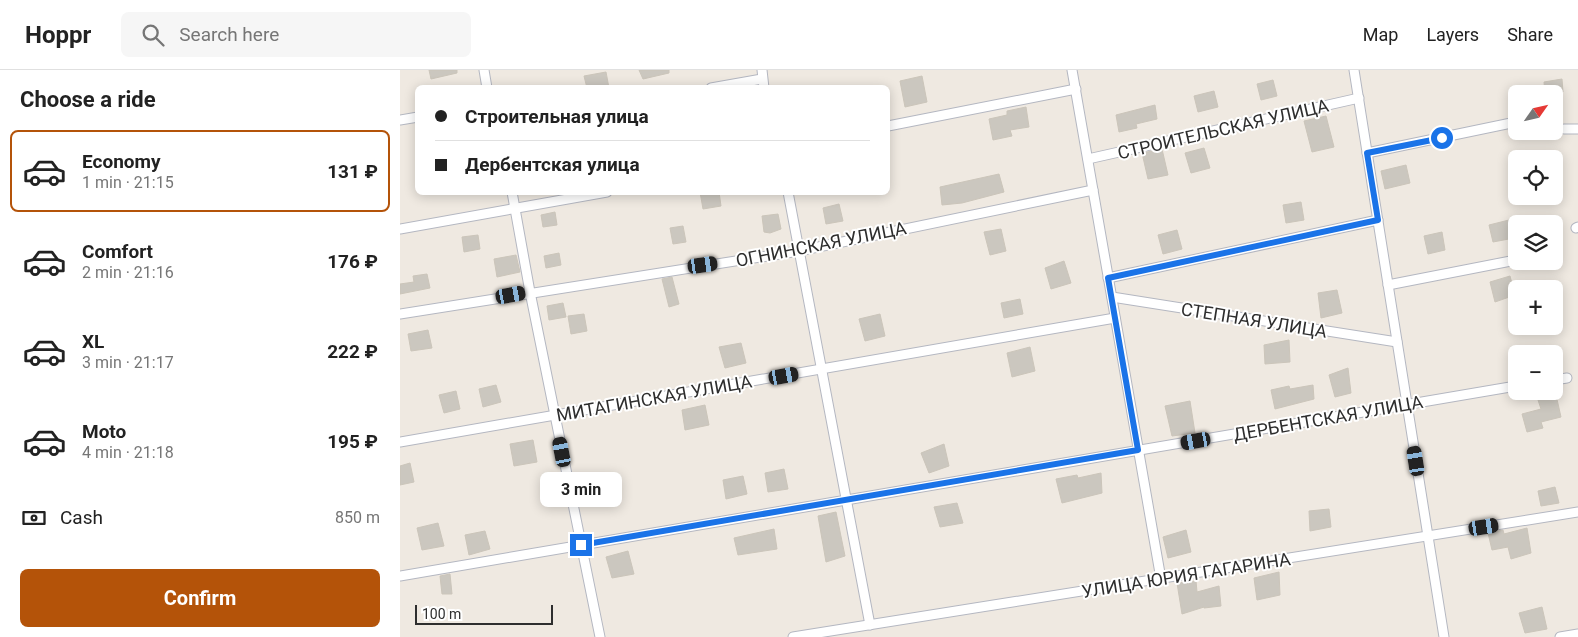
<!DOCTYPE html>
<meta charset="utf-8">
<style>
:root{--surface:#fff;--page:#f6f6f6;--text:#222;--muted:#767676;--line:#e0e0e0;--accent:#b45309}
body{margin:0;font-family:Roboto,sans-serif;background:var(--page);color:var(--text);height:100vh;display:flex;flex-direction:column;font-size:19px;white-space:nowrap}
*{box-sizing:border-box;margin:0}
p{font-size:16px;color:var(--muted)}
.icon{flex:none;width:28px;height:28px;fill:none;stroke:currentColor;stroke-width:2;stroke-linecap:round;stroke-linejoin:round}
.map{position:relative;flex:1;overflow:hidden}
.details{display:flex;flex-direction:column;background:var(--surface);width:400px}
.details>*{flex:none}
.guide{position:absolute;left:15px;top:15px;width:475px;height:110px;border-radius:8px;box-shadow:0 2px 12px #0003;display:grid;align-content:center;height:110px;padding:0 20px;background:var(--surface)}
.needle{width:32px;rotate:56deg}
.controls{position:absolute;left:1108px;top:15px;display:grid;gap:10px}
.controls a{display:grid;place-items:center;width:55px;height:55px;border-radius:8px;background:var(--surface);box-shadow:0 2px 12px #0003;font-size:25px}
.scale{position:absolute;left:15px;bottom:12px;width:138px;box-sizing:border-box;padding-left:5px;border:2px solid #2e2e2e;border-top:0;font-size:14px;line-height:18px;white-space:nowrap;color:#2e2e2e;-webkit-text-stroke:4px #fff;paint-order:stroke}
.end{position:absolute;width:22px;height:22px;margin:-11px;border:6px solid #1a73e8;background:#fff;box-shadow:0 0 0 2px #fff}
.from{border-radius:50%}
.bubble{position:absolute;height:35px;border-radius:8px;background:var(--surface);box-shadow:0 2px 12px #0003;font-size:16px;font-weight:700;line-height:35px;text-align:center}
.car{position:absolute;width:15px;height:30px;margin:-15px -8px;border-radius:6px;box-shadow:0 0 4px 1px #0007;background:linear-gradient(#222 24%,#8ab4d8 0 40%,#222 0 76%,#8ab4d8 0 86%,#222 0)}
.guide b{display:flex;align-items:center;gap:18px;height:48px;font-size:19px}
.guide b+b{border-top:1px solid var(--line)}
.guide i{width:12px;height:12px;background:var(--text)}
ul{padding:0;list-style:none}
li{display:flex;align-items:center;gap:15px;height:82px;margin:0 10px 8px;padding:0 10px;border:2px solid transparent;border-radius:8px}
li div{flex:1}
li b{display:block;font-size:19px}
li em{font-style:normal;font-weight:700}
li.current{border-color:var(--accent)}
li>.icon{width:45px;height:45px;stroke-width:1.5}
h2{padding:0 20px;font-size:22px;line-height:60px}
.pay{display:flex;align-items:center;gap:12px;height:55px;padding:0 20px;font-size:19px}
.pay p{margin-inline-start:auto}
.action{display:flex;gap:10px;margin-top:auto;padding:10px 20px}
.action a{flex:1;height:58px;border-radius:8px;background:var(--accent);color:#fff;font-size:20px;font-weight:700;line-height:58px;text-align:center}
header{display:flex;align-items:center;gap:30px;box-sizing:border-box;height:70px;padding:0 25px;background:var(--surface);border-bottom:1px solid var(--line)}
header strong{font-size:24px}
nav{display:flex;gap:28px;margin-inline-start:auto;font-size:18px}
.search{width:350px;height:45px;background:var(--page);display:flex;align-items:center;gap:12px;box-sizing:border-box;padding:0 18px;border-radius:8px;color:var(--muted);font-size:19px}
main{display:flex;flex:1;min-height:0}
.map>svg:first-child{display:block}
.building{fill:#cbc7bf;stroke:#cbc5ba}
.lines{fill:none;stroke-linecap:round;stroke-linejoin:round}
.minor-casing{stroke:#b4b7c1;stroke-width:11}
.minor{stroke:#fff;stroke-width:9}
.route{stroke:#1a73e8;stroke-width:6}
.labels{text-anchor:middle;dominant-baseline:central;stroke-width:4;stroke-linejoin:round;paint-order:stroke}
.street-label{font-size:18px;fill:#2e2e2e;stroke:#fff}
</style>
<header>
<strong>Hoppr</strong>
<div class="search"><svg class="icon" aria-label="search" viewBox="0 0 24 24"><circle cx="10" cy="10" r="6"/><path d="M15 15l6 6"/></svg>Search here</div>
<nav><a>Map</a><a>Layers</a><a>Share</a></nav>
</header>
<main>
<section class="details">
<h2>Choose a ride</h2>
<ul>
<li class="current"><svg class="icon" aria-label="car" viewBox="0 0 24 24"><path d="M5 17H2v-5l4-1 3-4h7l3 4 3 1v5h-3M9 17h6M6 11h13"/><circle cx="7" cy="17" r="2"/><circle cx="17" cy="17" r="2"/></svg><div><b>Economy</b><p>1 min · 21:15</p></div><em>131 ₽</em></li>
<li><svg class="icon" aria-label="car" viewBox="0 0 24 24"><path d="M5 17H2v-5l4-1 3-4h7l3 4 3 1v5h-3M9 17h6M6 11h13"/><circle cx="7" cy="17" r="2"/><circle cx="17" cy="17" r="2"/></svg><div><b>Comfort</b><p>2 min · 21:16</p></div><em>176 ₽</em></li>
<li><svg class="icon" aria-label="car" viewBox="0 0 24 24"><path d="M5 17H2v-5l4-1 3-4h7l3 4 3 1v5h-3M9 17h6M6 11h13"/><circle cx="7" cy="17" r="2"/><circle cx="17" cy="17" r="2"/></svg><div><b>XL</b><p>3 min · 21:17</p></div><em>222 ₽</em></li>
<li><svg class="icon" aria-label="car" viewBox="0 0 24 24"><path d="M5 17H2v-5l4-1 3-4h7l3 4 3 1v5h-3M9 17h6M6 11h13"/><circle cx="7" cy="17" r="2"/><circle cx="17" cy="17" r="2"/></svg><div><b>Moto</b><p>4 min · 21:18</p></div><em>195 ₽</em></li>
</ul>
<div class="pay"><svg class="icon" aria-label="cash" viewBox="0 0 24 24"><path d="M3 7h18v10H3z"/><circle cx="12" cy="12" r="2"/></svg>Cash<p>850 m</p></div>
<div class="action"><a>Confirm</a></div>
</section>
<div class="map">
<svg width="1178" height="567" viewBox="0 0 1178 567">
<rect width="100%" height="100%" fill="#efe9e1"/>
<!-- building -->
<g class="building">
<polygon points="29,0 57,0 57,3 31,9"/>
<polygon points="239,0 269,0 269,3 243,9"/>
<polygon points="206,2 209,18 187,18 184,6"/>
<polygon points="522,6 527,32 505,37 500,11"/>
<polygon points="1162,9 1163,22 1145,24 1144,12"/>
<polygon points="873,10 877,26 861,30 857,14"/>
<polygon points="814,21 818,37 798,42 794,26"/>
<polygon points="755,35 757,49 736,54 737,58 719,62 716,45"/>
<polygon points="626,37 629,57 610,60 612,66 593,70 589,49 607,45 607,41"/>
<polygon points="926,46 934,77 912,82 904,51"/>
<polygon points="804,78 810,98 791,103 785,83"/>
<polygon points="762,79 768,105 748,109 742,83"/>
<polygon points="1006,95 1010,113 985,119 981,101"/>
<polygon points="599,104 604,122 562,133 542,135 540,117"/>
<polygon points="300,122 319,122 321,136 303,139"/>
<polygon points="901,132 904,150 886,153 883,135"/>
<polygon points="439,134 443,151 426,154 423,138"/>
<polygon points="155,142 157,155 143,157 141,145"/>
<polygon points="378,144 381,159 370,163 364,162 362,146"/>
<polygon points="1109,150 1114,168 1093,172 1089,155"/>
<polygon points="283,156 286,172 273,174 270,158"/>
<polygon points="601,159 606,181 590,185 584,162"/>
<polygon points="777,160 782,179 763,184 758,165"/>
<polygon points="1042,162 1045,180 1028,184 1024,166"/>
<polygon points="78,165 80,179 64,182 62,167"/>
<polygon points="159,183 161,195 146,198 144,186"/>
<polygon points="116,185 120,202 97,207 94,189"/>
<polygon points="664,191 671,213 651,219 645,198"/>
<polygon points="27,204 30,218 0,224 0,214 14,212 13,206"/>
<polygon points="1110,206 1115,225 1095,232 1090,212"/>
<polygon points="272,207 279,234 269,237 262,209"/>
<polygon points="937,220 942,243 921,248 918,223"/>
<polygon points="620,229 623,244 604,248 601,233"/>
<polygon points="163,233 166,247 149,250 147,236"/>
<polygon points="184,244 187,261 171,264 168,246"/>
<polygon points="480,244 485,266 465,271 459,249"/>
<polygon points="28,260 32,278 11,281 8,264"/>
<polygon points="889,270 890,292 865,294 864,275"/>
<polygon points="341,273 346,293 325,298 319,277"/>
<polygon points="630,277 635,301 612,307 607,283"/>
<polygon points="948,298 951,323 935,327 929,305"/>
<polygon points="96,315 101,332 83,337 79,319"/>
<polygon points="913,315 914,329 875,339 871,320 889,316 890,319"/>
<polygon points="56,321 60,339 44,343 39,325"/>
<polygon points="1156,325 1161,347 1141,352 1143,358 1127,362 1122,344 1141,339 1138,330"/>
<polygon points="790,331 795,363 772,366 765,336"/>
<polygon points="305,335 309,355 285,360 282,340"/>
<polygon points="133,370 137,392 114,396 110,374"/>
<polygon points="544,374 549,396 529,403 521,383"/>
<polygon points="10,393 14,412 0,415 0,396"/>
<polygon points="384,399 388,419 368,422 365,403"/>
<polygon points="701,403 702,423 662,433 656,409 677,405 678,408"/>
<polygon points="343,406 347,424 326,429 323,410"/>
<polygon points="1155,417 1159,433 1141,436 1138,421"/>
<polygon points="557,433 563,453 540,457 534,437"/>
<polygon points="929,439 931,457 910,461 909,441"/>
<polygon points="436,442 445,486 426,492 418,446"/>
<polygon points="38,453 44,476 22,480 17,458"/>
<polygon points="1127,458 1131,483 1111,489 1108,477 1092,480 1088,463 1103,460 1104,464"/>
<polygon points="374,459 377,479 338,485 334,468"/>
<polygon points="786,460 791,482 768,488 763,467"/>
<polygon points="85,461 90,479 69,485 65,465"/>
<polygon points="228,481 234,504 212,508 206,487"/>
<polygon points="879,502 880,525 857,530 854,508"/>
<polygon points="50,504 52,524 42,524 40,506"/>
<polygon points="796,511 797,522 819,516 821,536 804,538 804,537 782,544 777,513"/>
<polygon points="1142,537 1147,559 1125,563 1119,543"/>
</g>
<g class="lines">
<!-- minor casing -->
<g class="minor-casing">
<g id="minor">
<polyline points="84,0 87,18"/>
<polyline points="362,0 364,18"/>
<polyline points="672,0 761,509"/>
<polyline points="954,0 1044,567"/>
<polyline points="311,18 362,9"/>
<polyline points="0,50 18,47"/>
<polyline points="488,56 676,19"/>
<polyline points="1164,59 1178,59"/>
<polyline points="967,83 1116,52"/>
<polyline points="688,89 959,28"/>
<polyline points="112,122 130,222 200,567"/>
<polyline points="388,122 470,555"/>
<polyline points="1176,158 1178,157"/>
<polyline points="0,159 207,122"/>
<polyline points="708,208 978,150"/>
<polyline points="988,215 1116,190"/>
<polyline points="712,227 997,272"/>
<polyline points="0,244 399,181 693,120"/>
<polyline points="1154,310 1167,308"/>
<polyline points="0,372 715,248"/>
<polyline points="0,506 1116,316"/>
<polyline points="393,567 1178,442"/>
<polyline points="1160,567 1178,564"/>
</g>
</g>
<!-- minor -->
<use href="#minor" class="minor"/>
</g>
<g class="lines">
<!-- route -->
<polyline class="route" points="181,475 738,380 708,208 978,150 967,83 1042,68"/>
</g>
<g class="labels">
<!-- street labels -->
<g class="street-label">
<text transform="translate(823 59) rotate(-13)">СТРОИТЕЛЬСКАЯ УЛИЦА</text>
<text transform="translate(421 174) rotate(-11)">ОГНИНСКАЯ УЛИЦА</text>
<text transform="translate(854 250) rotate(9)">СТЕПНАЯ УЛИЦА</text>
<text transform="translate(254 328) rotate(-10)">МИТАГИНСКАЯ УЛИЦА</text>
<text transform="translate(928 348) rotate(-10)">ДЕРБЕНТСКАЯ УЛИЦА</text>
<text transform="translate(786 505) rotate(-9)">УЛИЦА ЮРИЯ ГАГАРИНА</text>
</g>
</g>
</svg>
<div class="controls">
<a><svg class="needle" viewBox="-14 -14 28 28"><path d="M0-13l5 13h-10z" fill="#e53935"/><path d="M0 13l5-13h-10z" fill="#767676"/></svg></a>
<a><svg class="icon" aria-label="locate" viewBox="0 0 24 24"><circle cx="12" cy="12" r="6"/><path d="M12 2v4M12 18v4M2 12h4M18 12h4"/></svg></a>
<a><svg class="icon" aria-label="layers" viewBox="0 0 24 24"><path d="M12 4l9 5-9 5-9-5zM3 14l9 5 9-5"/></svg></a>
<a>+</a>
<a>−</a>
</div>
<div class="scale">100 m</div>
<i class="end from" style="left:1042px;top:68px"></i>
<i class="end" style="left:181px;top:475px"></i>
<div class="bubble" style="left:140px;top:402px;width:82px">3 min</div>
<i class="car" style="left:303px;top:195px;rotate:82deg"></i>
<i class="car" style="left:111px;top:225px;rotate:80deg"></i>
<i class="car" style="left:384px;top:306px;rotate:80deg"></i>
<i class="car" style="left:796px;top:371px;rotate:260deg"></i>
<i class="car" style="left:162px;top:382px;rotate:349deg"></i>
<i class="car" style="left:1016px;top:391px;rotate:351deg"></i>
<i class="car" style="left:1084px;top:457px;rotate:81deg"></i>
<div class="guide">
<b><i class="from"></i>Строительная улица</b>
<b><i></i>Дербентская улица</b>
</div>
</div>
</main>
